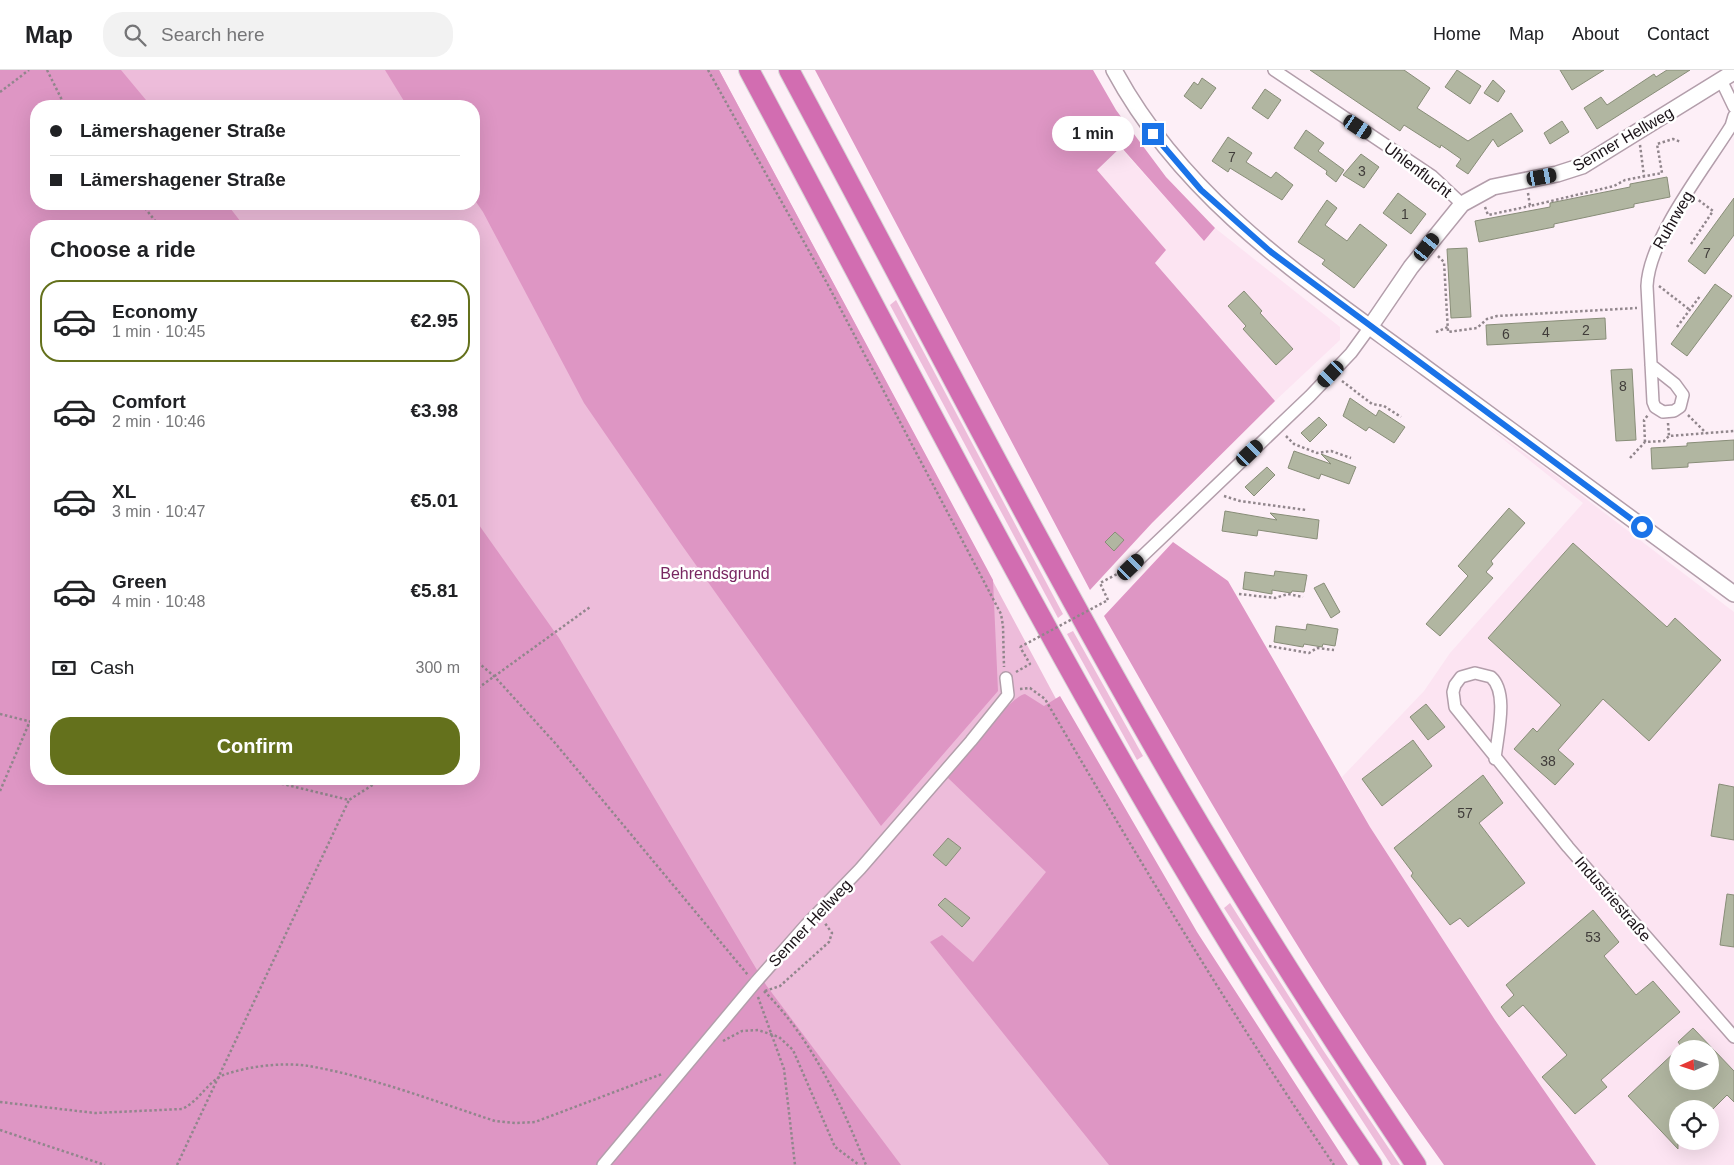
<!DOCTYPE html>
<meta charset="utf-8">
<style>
:root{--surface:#fff;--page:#f2f2f2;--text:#202124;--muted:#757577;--line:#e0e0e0;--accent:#64711c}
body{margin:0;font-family:Arial,sans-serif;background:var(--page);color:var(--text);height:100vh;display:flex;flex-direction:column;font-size:19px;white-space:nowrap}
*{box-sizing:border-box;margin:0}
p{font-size:16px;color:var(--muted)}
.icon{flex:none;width:28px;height:28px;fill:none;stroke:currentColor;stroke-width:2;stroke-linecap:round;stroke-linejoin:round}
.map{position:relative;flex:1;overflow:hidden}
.drawer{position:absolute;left:30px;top:150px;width:450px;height:565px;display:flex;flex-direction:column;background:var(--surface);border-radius:20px;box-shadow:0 5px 20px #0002}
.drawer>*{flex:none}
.hud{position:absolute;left:30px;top:30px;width:450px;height:110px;border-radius:20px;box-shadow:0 5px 20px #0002;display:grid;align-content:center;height:110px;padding:0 20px;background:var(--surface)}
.needle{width:32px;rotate:267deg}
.tools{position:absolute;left:1669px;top:970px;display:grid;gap:10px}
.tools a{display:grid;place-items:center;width:50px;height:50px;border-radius:50%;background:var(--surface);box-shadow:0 5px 20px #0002;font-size:25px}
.end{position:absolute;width:22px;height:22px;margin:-11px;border:6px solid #1a73e8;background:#fff;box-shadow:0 0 0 2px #fff}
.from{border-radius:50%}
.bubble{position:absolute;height:35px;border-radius:18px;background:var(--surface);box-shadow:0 5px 20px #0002;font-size:16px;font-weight:700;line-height:35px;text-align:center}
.car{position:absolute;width:15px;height:30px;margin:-15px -8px;border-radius:6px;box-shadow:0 0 4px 1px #0007;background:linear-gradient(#222 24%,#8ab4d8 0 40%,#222 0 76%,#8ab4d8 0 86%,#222 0)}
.hud b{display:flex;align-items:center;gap:18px;height:48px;font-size:19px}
.hud b+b{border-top:1px solid var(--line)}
.hud i{width:12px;height:12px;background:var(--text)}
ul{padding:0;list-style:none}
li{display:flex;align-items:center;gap:15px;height:82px;margin:0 10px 8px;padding:0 10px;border:2px solid transparent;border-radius:20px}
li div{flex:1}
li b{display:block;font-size:19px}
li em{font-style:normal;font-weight:700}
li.selected{border-color:var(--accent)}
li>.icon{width:45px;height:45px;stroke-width:1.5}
h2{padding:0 20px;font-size:22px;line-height:60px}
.pay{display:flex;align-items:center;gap:12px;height:55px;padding:0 20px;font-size:19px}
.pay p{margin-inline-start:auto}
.action{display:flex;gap:10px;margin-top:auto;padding:10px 20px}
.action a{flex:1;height:58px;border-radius:20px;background:var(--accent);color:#fff;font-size:20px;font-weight:700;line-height:58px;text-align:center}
header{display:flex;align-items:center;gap:30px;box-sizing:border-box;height:70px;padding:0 25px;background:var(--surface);border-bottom:1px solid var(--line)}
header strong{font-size:24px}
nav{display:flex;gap:28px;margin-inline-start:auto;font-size:18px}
.search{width:350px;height:45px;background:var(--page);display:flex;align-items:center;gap:12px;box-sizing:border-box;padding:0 18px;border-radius:20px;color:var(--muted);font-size:19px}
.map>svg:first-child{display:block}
.built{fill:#fce4f2;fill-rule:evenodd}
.green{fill:#edbcda}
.forest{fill:#de96c4}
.building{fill:#b1b6a1;stroke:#888d78}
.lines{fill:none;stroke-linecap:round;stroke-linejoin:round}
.street-casing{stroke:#b39eab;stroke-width:14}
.secondary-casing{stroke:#b39eab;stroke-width:18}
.highway-casing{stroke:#d6d5d5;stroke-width:22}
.path{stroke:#91868c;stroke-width:2.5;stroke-dasharray:2.5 2.5;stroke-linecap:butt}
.street{stroke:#fff;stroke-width:11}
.secondary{stroke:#fff;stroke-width:15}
.highway{stroke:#d26db1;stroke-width:20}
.path-bridge{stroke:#91868c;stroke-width:2.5;stroke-dasharray:2.5 2.5;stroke-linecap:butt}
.route{stroke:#1a73e8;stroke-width:6}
.labels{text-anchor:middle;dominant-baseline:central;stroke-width:5;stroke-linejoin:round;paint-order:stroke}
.number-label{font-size:14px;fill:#403c3a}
.street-label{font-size:16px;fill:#1b1318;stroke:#fff}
.park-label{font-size:16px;fill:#782661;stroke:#fff}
</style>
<header>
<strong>Map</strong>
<div class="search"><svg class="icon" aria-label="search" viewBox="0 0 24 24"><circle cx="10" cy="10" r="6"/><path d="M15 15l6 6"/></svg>Search here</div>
<nav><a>Home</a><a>Map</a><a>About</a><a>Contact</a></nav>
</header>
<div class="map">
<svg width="1734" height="1095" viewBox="0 0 1734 1095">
<rect width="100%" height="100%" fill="#fdeff7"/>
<!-- built -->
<g class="built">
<polygon points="1120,77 1203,170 1215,158 1340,257 1340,270 1275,331 1155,193 1097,100"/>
<path d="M1484,354L1555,405L1734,542V1095H1596L1495,950L1370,757L1342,707L1424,621L1450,583L1583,433ZM1678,979H1710V1011H1678ZM1678,1039H1710V1071H1678Z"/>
</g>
<!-- green -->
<g class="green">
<polygon points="38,0 719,0 1137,780 1339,1095 812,1095 474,601 474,156 145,156 130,134 474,134 474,36 64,36"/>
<polygon points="896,230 1063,544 1058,548 890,235"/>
<polygon points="1073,561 1143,686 1137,690 1067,564"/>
<polygon points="1230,833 1323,980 1400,1095 1391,1095 1224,838"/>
</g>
<!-- forest -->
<g class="forest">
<polygon points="0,0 121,0 151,36 36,36 36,134 227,134 244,156 36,156 36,709 474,709 474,448 559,568 766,915 901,1095 0,1095"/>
<polygon points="385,0 719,0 993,510 998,621 881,756 681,474 584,333 483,142 474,129 474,36 407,36"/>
<polygon points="815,0 1093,0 1116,40 1166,107 1215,158 1204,171 1121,77 1097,100 1166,180 1155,193 1275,331 1152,453 1090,520"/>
<path d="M1173,472L1228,511L1370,757L1495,950L1596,1095H1444C1318,920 1210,733 1104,546Z"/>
<path d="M1025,624L1044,636L1060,626L1197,862L1348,1095H1109L930,872L942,865L973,892L1046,802L947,707C960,691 1009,627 1025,624Z"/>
</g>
<!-- building -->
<g class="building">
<polygon points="1310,0 1404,0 1430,18 1417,38 1468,71 1511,43 1523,61 1498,77 1493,69 1468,104 1456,96 1461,89 1441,75 1440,78 1404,55 1400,61"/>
<polygon points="1457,0 1481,16 1470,34 1445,17"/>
<polygon points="1560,0 1604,0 1572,20"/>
<polygon points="1667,0 1690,0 1597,59 1584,38 1601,27 1607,35 1654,4 1656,7"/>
<polygon points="1202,8 1216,18 1201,39 1184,26 1194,12 1198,15"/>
<polygon points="1493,10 1505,21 1498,32 1484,23"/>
<polygon points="1265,19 1281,30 1268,49 1252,38"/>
<polygon points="1562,51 1569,62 1550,74 1544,63"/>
<polygon points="1306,60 1324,73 1318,81 1344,100 1336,112 1326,104 1327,101 1294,78"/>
<polygon points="1228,67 1252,83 1246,92 1271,108 1276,102 1293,115 1282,130 1230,98 1228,102 1212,91"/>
<polygon points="1361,84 1379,97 1364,118 1343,105"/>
<polygon points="1667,107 1670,127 1634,134 1634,137 1554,154 1554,157 1479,172 1475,151 1550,137 1550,133 1630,117 1630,114"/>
<polygon points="1398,123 1426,144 1411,164 1383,143"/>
<polygon points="1734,128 1734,165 1705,204 1688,191"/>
<polygon points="1327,130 1337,138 1325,155 1347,171 1360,154 1387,175 1354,218 1322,194 1325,190 1298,172"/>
<polygon points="1467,178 1471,247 1451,248 1447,179"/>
<polygon points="1715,214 1732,226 1687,286 1671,274"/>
<polygon points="1244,221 1262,241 1260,243 1293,279 1276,295 1243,259 1246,256 1228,236"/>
<polygon points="1605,248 1606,269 1487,275 1486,255"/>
<polygon points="1632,299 1636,370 1616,371 1611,300"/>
<polygon points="1350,328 1376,346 1379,340 1405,357 1394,373 1369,357 1366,361 1343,346"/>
<polygon points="1319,347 1327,355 1310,372 1301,363"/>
<polygon points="1734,370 1734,390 1688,393 1688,397 1652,399 1651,378 1687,376 1687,373"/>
<polygon points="1294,381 1331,394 1321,384 1356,397 1349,414 1321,404 1319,409 1288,398"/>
<polygon points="1267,397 1275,405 1254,426 1245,417"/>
<polygon points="1509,438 1525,453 1491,491 1493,494 1486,502 1493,508 1440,566 1426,554 1468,506 1458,496"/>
<polygon points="1225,441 1277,450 1270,443 1319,450 1317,469 1258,460 1257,466 1222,461"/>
<polygon points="1115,462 1124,470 1114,481 1105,472"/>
<polygon points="1573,473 1667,557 1675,548 1721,590 1649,671 1603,629 1558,680 1574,694 1555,715 1514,679 1533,658 1537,662 1561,635 1488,568"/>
<polygon points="1275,501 1307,505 1304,522 1292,521 1291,523 1272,520 1272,524 1243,519 1245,502 1274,506"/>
<polygon points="1324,513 1340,542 1331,548 1314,518"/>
<polygon points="1307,554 1338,559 1335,576 1323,574 1322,577 1304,574 1303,577 1274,572 1276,556 1306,560"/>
<polygon points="1426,634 1445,657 1428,670 1410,647"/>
<polygon points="1413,670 1432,696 1382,736 1362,709"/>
<polygon points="1483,705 1503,733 1479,753 1525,813 1468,857 1460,848 1450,855 1411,806 1413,803 1394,778"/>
<polygon points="1719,714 1734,717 1734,770 1711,766"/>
<polygon points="948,768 961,778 946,796 933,785"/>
<polygon points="1727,824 1734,825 1734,877 1720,875"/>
<polygon points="945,828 970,848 962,857 938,835"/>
<polygon points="1593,840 1619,872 1604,886 1636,925 1653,911 1680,942 1601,1010 1607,1017 1575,1044 1542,1007 1567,985 1523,935 1509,947 1501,937 1514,925 1506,915"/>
<polygon points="1693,958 1734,1001 1734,1032 1727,1025 1713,1039 1678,1039 1678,1079 1628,1026 1678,979 1678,1011 1710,1011 1710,979 1683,979 1678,972"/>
</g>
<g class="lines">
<!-- street casing -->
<g class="street-casing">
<g id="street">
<polyline points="1274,0 1432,106 1462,134"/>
<polyline points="1721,10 1734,37"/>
<path d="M1651,295L1675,314L1683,325L1680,337L1674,341L1663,342L1655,337L1653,332L1647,216C1649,168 1705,98 1731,56L1734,46"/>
<polyline points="1131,497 1310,326 1351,283 1370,257"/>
<path d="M1495,689C1497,666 1509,623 1491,607L1475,603L1461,607L1455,615L1453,622L1455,637L1568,777L1734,967"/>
<polyline points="603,1095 755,913 806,855 860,799 971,671 1008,625 1006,608"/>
</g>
</g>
<!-- secondary casing -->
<g class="secondary-casing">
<g id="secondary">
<path d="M1114,0C1185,132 1308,211 1426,298C1528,374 1631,449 1734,524"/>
<polyline points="1370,257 1411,197 1462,134 1493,117 1557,104 1582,96 1734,2"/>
</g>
</g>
<!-- highway casing -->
<g class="highway-casing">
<g id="highway">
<path d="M749,0C947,370 1135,748 1372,1095"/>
<path d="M789,0C919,242 1044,488 1182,725C1256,851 1335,974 1416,1095"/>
</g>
</g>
<!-- path -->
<g class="path">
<polyline points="47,0 65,36"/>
<polyline points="708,0 828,215 1001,544 1003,556 1004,597"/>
<polyline points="0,22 29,0"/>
<polyline points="1640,75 1644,106"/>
<polyline points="1528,123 1530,136 1614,116 1625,110 1662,103 1657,74 1673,69 1681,72"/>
<polyline points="142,134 159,156"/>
<polyline points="1485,137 1488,145 1530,136"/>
<polyline points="1691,174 1713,141 1697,129"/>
<polyline points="1438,186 1444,192 1448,262 1477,258 1487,249 1497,246 1637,238"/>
<polyline points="1659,216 1690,240"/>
<polyline points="1677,257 1700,226"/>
<polyline points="1436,262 1448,257"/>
<polyline points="1342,311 1372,334 1384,336 1401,347"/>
<polyline points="1688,345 1706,363"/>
<polyline points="1668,353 1669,366"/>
<polyline points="1286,366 1294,374 1317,383 1331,381 1351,388"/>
<polyline points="1645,372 1644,350 1648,345"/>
<polyline points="1630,388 1645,372 1664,371 1669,366 1734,361"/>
<polyline points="1224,426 1240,431 1306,440"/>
<polyline points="1239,524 1275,528 1288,524 1303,527"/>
<polyline points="1108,530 1100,513 1121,502"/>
<polyline points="1269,576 1309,583 1317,578 1334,580"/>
<polyline points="474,589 495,607 555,673 748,905"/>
<polyline points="1016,602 1030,594 1020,577"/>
<path d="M1020,619L1030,618L1045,629C1137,787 1231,944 1334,1095"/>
<polyline points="474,621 590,537"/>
<polyline points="0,644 36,653"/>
<polyline points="262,709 349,730 382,709"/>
<polyline points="0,721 30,651"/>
<path d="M764,921C812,969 841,1033 866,1095"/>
<polyline points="765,921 780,916 829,872 832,863 824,852"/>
<polyline points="758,927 784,999 795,1095"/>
<polyline points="723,971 742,961 758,960 779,967 793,980 835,1077 859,1095"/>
<path d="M0,1032L95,1043L182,1039C200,1031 208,1010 226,1004C251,996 283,992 309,996C372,1007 434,1031 495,1051L515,1053L535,1052L662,1004"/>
<polyline points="0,1060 105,1095"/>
<polyline points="177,1095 349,730"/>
</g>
<!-- street -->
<use href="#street" class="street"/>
<!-- secondary -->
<use href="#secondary" class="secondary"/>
<!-- highway -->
<use href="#highway" class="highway"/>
<!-- path-bridge -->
<polyline class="path-bridge" points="1020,577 1108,530"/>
</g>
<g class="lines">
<!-- route -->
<polyline class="route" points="1153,64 1201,120 1271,182 1642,457"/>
</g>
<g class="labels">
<!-- number labels -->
<g class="number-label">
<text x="1232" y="87">7</text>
<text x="1362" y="101">3</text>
<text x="1405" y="144">1</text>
<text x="1707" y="183">7</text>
<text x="1586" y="260">2</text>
<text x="1546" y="262">4</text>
<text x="1506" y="264">6</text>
<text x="1623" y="316">8</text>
<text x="1548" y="691">38</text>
<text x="1465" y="743">57</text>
<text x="1593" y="867">53</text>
</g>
<!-- street labels -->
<g class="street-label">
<text transform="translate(1623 69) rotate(-30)">Senner Hellweg</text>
<text transform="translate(1418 100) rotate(37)">Uhlenflucht</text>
<text transform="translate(1673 150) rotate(-60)">Ruhrweg</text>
<text transform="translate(1613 829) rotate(49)">Industriestraße</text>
<text transform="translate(810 853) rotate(-47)">Senner Hellweg</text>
</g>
<!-- park labels -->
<g class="park-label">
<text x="715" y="503">Behrendsgrund</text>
</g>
</g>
</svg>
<div class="tools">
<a><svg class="needle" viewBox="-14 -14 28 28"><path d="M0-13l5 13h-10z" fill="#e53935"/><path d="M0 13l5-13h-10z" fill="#757577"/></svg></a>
<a><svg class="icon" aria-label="locate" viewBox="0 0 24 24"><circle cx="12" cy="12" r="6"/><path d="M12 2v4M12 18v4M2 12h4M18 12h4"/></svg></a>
</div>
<i class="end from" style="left:1642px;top:457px"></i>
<i class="end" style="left:1153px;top:64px"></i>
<div class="bubble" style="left:1052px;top:46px;width:82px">1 min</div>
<i class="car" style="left:1358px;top:57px;rotate:124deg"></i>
<i class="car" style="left:1542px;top:107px;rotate:80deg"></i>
<i class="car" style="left:1427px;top:177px;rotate:38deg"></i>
<i class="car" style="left:1331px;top:304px;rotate:224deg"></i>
<i class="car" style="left:1250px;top:383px;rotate:46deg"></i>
<i class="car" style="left:1131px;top:497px;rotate:46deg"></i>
<div class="hud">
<b><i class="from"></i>Lämershagener Straße</b>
<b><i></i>Lämershagener Straße</b>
</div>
<section class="drawer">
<h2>Choose a ride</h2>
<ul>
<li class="selected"><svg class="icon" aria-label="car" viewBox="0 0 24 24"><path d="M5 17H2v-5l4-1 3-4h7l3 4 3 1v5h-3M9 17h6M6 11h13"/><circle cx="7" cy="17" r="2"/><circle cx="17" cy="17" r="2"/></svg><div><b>Economy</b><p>1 min · 10:45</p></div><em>€2.95</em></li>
<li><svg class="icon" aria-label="car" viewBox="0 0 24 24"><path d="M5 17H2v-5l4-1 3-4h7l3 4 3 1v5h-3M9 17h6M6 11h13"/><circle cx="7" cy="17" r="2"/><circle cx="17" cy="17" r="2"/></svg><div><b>Comfort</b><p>2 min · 10:46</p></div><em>€3.98</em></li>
<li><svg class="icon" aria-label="car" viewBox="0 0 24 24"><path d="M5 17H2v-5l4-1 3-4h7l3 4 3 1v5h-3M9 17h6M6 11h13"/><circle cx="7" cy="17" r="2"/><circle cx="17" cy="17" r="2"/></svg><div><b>XL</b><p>3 min · 10:47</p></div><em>€5.01</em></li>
<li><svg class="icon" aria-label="car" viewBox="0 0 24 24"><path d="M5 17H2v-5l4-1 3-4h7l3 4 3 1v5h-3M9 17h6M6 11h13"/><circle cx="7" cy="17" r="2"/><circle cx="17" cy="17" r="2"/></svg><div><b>Green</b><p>4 min · 10:48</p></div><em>€5.81</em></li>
</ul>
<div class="pay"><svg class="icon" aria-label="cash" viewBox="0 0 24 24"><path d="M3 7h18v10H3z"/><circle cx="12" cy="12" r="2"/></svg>Cash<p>300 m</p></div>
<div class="action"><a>Confirm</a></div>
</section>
</div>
